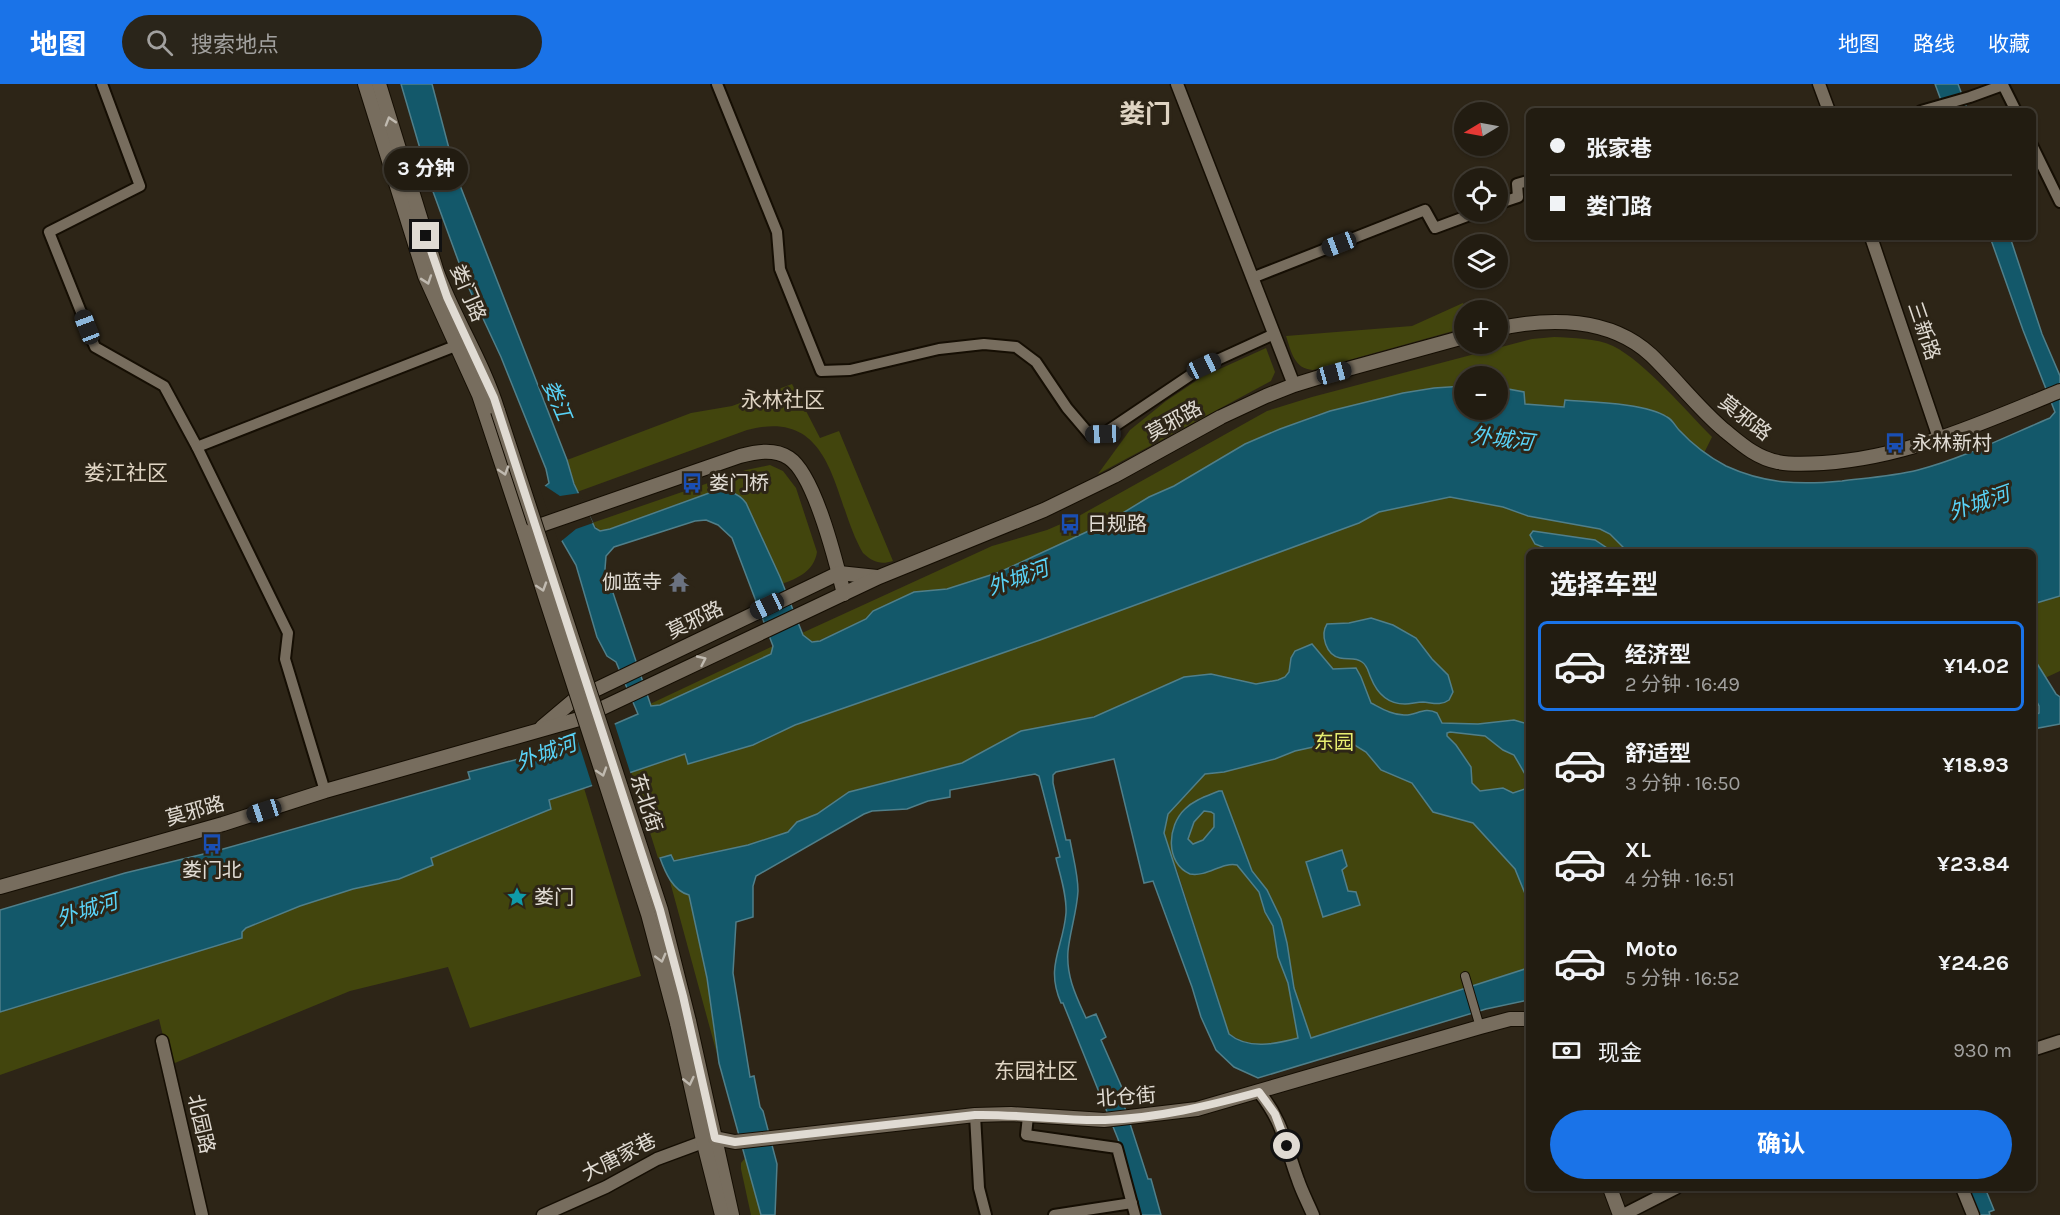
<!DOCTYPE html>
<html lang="zh">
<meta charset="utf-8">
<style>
:root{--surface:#221c11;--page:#2a251a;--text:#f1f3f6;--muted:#a2a19f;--line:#3f3a31;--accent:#1a73e8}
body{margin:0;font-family:Karla,"Noto Sans SC",sans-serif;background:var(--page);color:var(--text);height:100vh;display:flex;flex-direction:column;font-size:22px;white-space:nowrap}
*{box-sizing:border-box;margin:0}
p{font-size:20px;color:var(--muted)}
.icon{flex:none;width:33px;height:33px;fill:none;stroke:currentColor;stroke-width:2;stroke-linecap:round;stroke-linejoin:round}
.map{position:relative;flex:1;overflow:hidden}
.details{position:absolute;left:1526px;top:465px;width:510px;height:642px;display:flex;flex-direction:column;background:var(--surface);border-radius:9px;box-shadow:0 2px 4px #0004,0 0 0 2px var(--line)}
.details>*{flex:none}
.hud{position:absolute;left:1526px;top:24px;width:510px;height:132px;border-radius:9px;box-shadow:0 2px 4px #0004,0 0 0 2px var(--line);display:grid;align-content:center;height:132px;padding:0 24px;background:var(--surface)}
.needle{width:39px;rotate:260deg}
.tools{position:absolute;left:1454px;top:18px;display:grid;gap:12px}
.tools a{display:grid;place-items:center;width:54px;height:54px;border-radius:50%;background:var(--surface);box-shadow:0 2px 4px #0004,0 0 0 2px var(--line);font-size:30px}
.end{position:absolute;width:27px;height:27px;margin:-14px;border:8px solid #e0dbd3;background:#111;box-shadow:0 0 0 3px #111}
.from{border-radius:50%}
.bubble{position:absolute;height:42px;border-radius:21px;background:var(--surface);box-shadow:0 2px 4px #0004,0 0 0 2px var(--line);font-size:20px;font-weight:700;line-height:42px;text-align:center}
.car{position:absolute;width:18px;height:36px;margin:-18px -9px;border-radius:8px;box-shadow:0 0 4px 2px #0007;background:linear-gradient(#222 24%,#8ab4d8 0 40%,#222 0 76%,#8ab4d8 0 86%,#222 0)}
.hud b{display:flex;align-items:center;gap:21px;height:57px;font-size:22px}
.hud b+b{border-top:2px solid var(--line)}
.hud i{width:15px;height:15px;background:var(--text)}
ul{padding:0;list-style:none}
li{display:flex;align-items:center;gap:18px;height:90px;margin:0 12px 9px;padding:0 12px;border:3px solid transparent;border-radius:9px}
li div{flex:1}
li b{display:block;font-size:22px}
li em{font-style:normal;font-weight:700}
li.on{border-color:var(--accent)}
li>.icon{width:54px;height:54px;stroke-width:1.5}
h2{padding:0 24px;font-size:27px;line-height:72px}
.pay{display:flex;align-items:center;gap:15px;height:66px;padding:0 24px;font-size:22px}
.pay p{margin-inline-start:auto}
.action{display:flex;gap:12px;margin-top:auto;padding:12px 24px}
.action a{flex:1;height:69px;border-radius:36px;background:var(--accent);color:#fff;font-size:24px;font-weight:700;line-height:69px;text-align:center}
header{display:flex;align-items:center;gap:36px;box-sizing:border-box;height:84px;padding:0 30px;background:var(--accent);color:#fff}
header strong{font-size:28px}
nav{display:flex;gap:33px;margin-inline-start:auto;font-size:21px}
.search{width:420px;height:54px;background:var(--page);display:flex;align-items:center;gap:15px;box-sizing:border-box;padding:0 21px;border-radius:33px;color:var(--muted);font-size:22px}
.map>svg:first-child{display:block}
.green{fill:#42450d}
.water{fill:#13586a;stroke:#507f8a;stroke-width:1.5;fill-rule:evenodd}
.pier{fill:#2d2517}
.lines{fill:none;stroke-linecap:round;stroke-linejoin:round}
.pedestrian-casing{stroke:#150e03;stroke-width:10}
.minor-casing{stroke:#150e03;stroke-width:14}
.tertiary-casing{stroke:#150e03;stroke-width:15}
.secondary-casing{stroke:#150e03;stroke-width:16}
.pedestrian{stroke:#776d5e;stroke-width:8}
.minor{stroke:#776d5e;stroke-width:10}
.tertiary{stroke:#776d5e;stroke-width:12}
.secondary{stroke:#776d5e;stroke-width:14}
.secondary-bridge-casing{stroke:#150e03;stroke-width:16;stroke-linecap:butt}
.secondary-bridge{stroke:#776d5e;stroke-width:14}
.oneway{stroke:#c0bab0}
.route{stroke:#e0dbd3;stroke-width:8}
.labels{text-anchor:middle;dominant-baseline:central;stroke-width:6;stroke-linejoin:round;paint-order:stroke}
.street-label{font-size:20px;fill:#e0dbd3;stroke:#2d2517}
.poi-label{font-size:20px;fill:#e0dbd3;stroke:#2d2517;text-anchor:start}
.park-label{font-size:20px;fill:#e7ee71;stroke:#2d2517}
.water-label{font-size:21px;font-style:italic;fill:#59d3f7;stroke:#2d2517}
.neighbourhood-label{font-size:21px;fill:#dfd4c3;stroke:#2d2517}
.district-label{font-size:26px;font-weight:bold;fill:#dfd4c3;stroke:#2d2517}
</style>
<header>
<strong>地图</strong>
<div class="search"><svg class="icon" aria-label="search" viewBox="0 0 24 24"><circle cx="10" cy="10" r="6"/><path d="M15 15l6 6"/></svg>搜索地点</div>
<nav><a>地图</a><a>路线</a><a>收藏</a></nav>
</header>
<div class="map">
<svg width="2060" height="1131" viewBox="0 0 2060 1131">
<rect width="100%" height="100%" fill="#2d2517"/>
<!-- green -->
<g class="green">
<path d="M1463,219L1467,226H1464V244L1313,286C1294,285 1291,267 1286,252L1412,242Z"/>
<path d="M1554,253C1573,254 1596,254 1613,262C1645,278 1686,327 1712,353L1704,369L1678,345L1673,337L1660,329L1636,323L1564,316V323L1524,320V308L1497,303V292H1464V302L1434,304L1403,309L1316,331L1280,345L1245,360L1174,402L1149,413L1108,438L1000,488L968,500L947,505L927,507L873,527L866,535L818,557H809L802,549L992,462L1047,446L1077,433L1267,327L1312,313L1532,255Z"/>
<polygon points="1266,264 1275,288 1271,297 1098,390 1130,346 1166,317 1202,293"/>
<path d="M792,300L820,354L839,347L893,477C880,481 873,478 863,469C832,416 836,322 747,346L577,408L567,376L691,329L732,322Z"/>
<path d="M770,381L783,387L796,404L817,468C814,487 798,494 782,500L746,419L718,407L610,445L600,447L592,439L746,386Z"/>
<polygon points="1450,413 1503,423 1528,432 1600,445 1610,450 1628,468 1528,468 1528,884 1311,955 1258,961 1242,957 1229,950 1177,786 1110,627 1071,639 1048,641 1002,659 962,679 849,708 817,730 797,738 788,748 748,761 673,777 671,771 658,774 631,688 685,670 689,680 753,661 795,641 1040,556 1359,439 1379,428"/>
<polygon points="2060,512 2060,587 2045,594 2033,573 2032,520"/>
<polygon points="773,562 771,570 660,621 654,623 650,620"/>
<polygon points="584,704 641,892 470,944 448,883 350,907 170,981 159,935 0,991 0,928 242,854 242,847 246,844 300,822 353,805 399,795 433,781 430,774 551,725 549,716"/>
<polygon points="669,794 679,806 689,810 707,894 717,970"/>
<polygon points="746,1073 761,1131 751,1131 741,1085 741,1079"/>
</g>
<!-- water -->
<g class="water">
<path d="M401,0H432L456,91L567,376L574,400L595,444L600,447L610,445L712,408C725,405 738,408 746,419L780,493L803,551L812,558L820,557L866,535L873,527L914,508L947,505L1000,488L1108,438L1149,413L1174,402L1245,360L1280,345L1330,327L1403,309L1434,304L1464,302V326H1497V303L1524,308L1525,320L1564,323L1565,316C1591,318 1646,319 1667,333C1673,336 1675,342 1679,346C1692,360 1709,373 1726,382C1765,400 1800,401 1842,397C1867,394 1894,392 1918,386C1964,374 2007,352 2050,334L2055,328L2023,246L1990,153H2010L2042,250L2060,292V512L2033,520L2032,468H1628L1610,450L1600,445L1528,432L1503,423L1450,413L1379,428L1359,439L1040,556L795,641L753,661L688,680L685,670L549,716L551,725L431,774L433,781L399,795L353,805L300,822L246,844L242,848V854L0,928V826L125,789L216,767L470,695L468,688L557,665L638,630L616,578L607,572L597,553L576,481L562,457L543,404L549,399L546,385L501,273L466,198L431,102ZM706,436L718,441L732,454L773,562L771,570L660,621L651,622L605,485L606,472L614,463L695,437Z"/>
<polygon points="1935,0 1958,0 1968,27 1945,27"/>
<polygon points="1533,447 1595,456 1613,468 1544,468 1543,463 1535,460 1530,451"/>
<path d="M1371,534L1393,541L1416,554L1432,575L1448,591L1453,608L1449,616C1441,622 1433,619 1423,618C1417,618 1411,620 1405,620C1387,620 1377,609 1371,594C1368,588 1368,582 1362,578C1355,573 1348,576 1340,574C1326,571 1320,551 1327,540L1349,539Z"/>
<path d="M1312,560L1333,585L1356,584L1361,593L1371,619C1381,624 1392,631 1404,631C1416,632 1424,622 1437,629L1442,639L1478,640L1514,636L1528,640V817L1515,785L1473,739L1433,728L1412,699L1381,686L1366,668L1353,660L1336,658L1295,667L1275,675L1224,688L1205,690L1168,730L1164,749L1229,950C1248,966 1276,960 1298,954L1288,899L1278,873L1273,842L1265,828L1259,808L1237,781C1221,778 1208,793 1190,790C1165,779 1167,742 1185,725C1194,716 1207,712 1219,707H1222L1252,787L1267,806L1281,835L1287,859L1294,904L1311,954L1528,884V916L1486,925L1258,994L1234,983L1216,966L1201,933L1192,903L1153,797L1144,799L1114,675L1056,688L1053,691V699L1066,756H1070C1073,773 1078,790 1078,807C1077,827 1070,847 1068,867C1066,892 1076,912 1086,934L1096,930L1106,953L1101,956L1126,1013L1122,1015L1148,1095H1151L1161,1131H1136L1126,1081L1118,1055L1063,919H1061C1045,882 1063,865 1066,829C1067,811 1060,791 1056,774L1060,773L1039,692L1035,690L950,706V713L928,717L907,725L872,727L864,730L756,792L753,802V833L736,838L733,889L750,993L754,992L760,1023L763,1027L777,1080L775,1131H761L719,979L707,894L689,811C673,807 665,788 660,774L671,771L674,777L748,761L788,748L797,738L817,730L849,708L962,679L1021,647L1094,633L1184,593L1211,590L1256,600L1278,596L1285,593L1289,588L1291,574L1295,567ZM1450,648L1485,652L1503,666L1514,671L1525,690L1527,698L1525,705L1513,709L1503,704L1480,707L1472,699L1471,683L1456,661L1447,652V649ZM1204,727L1211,728L1214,730V743L1203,756L1193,760L1188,755L1194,738Z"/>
<polygon points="2033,573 2056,610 2060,613 2060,640 2033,645 2033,632 2039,629 2039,622 2033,610"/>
<polygon points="1342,766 1347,782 1342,786 1348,807 1356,808 1360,821 1323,833 1306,778"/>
<polygon points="1969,1104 1985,1104 1994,1126 1989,1128 1990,1131 1980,1131"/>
</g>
<!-- pier -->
<g class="pier">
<polygon points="542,400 560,412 580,409 593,439 576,445 559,459 540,405"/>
<polygon points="614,638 631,691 593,704 577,654"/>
</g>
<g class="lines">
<!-- pedestrian casing -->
<g class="pedestrian-casing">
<polyline id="pedestrian" points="1465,892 1480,943"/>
</g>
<!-- minor casing -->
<g class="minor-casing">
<g id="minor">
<polyline points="102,0 140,102 49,148 95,263 164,302 197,363 288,549 285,575 325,707"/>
<polyline points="717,0 777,148 780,185 821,287 850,286 939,265 984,260 1016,263 1036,278 1067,324 1090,351 1103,350 1204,282 1274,250"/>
<polyline points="1921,27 1970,13 2003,1 2016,27"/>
<polyline points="2032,61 2060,118"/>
<polyline points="1497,120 1518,113 1517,100 1528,97"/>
<polyline points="1252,194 1425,126 1435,144 1478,128"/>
<polyline points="197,363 463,259"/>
<polyline points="975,1031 979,1104 986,1131"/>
<polyline points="1028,1032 1026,1051 1117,1064 1135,1131"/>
<polyline points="1054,1131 1132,1119"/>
</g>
</g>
<!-- tertiary casing -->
<g class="tertiary-casing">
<g id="tertiary">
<polyline points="1177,0 1294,301"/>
<polyline points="1819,0 1829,27"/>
<polyline points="1871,153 1939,354"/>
<polyline points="162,957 202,1131"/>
<polyline points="2032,966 2060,957"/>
<path d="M1259,1008C1284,1039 1285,1061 1298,1096C1302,1108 1308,1119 1313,1131"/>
<polyline points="1962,1104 1973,1131"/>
<polyline points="543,1131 606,1103 657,1075 711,1055"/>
<polyline points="1623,1131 1676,1104"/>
</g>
</g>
<!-- secondary casing -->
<g class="secondary-casing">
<g id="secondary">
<path d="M365,0L425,192L479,311L524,447L740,372C755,368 774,364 789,374C815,391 836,478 844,510"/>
<path d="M379,0L437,188C455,236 483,278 498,327"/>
<path d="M1497,245C1549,233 1610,233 1651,271C1676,295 1697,323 1724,346C1740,359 1756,374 1778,378C1792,381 1808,380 1823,379C1906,374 1984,338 2060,307"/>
<polyline points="542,643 574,616 839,489 877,493"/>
<polyline points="0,803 223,740 325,707 579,635 879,493 1044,426 1114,392 1221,333 1266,312 1294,301 1333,289 1464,253"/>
<polyline points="689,937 732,1131"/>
<polyline points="677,939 703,1056 722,1131"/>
<polyline points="715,1054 735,1058 975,1031 1011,1030 1104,1036 1197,1025 1480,943 1510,935 1528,935"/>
<polyline points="1610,1104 1620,1131"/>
</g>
</g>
<!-- pedestrian -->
<use href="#pedestrian" class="pedestrian"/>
<!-- minor -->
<use href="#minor" class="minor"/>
<!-- tertiary -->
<use href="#tertiary" class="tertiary"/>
<!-- secondary -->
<use href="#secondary" class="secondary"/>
<!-- secondary-bridge casing -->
<g class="secondary-bridge-casing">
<g id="secondary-bridge">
<polyline points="498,327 661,826 689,937"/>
<polyline points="524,447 648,830 677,939"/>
</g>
</g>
<!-- secondary-bridge -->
<use href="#secondary-bridge" class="secondary-bridge"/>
</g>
<!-- one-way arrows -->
<defs><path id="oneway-chevron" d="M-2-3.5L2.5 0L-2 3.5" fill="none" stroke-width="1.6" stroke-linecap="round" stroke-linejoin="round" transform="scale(1.5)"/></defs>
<g class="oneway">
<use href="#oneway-chevron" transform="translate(390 37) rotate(-107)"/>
<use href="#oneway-chevron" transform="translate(427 196) rotate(71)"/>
<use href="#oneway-chevron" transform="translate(504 387) rotate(72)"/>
<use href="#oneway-chevron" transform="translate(542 503) rotate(72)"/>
<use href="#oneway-chevron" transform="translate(702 576) rotate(-25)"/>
<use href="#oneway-chevron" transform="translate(602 688) rotate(72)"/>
<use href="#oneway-chevron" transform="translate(661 874) rotate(75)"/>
<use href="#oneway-chevron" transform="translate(689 997) rotate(77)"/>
</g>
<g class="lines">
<!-- route -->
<path class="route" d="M426,152L447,213L494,314L660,826L683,912L715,1054L735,1058L975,1031C1019,1030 1062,1037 1105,1036C1158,1034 1208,1022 1259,1008L1275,1030L1287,1062"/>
</g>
<!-- icons -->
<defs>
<g id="bus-bare" transform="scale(1.62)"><path d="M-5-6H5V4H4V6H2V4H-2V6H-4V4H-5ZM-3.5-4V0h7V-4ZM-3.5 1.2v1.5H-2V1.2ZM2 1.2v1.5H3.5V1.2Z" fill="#1a4fb4" stroke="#2d2517" stroke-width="2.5" paint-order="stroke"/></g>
<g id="temple-bare" transform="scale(1.62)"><path d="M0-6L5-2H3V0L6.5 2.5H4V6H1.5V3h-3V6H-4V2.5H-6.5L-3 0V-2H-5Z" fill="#6b7280" stroke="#2d2517" stroke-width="2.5" paint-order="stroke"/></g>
<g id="sight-bare" transform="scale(1.62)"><path d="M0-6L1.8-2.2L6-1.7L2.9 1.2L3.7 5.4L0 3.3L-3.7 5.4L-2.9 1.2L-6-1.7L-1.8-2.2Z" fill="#0f9aa8" stroke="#2d2517" stroke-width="2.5" paint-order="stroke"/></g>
</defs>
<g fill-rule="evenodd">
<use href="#bus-bare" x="1895" y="359"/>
<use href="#bus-bare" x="692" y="399"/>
<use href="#bus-bare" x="1070" y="440"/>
<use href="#temple-bare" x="679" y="498"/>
<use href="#bus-bare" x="212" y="760"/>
<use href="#sight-bare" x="517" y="813"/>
</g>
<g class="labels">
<!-- street labels -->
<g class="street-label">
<text transform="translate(468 209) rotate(67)">娄门路</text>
<text transform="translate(1924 247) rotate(71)">三新路</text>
<text transform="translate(1745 334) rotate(38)">莫邪路</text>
<text transform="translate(1174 337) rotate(-29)">莫邪路</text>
<text transform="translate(695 536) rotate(-26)">莫邪路</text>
<text transform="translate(646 719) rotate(72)">东北街</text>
<text transform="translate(195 727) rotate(-16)">莫邪路</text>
<text transform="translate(1126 1013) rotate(-4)">北仓街</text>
<text transform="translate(201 1040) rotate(77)">北园路</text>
<text transform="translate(619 1073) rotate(-27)">大唐家巷</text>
</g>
<!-- poi labels -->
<g class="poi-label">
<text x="1912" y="359">永林新村</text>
<text x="709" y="399">娄门桥</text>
<text x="1087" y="440">日规路</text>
<text x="662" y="498" text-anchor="end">伽蓝寺</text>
<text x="212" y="786" text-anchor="middle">娄门北</text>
<text x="534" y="813">娄门</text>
</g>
<!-- park labels -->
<g class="park-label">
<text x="1334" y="658">东园</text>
</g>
<!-- water labels -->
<g class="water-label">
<text transform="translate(557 316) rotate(67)">娄江</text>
<text transform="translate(1502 355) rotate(7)">外城河</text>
<text transform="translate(1979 419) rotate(-19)">外城河</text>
<text transform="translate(1018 494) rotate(-20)">外城河</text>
<text transform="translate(546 669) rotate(-20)">外城河</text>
<text transform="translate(87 826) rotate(-17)">外城河</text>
</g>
<!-- neighbourhood labels -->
<g class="neighbourhood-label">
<text x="783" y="316">永林社区</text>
<text x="126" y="389">娄江社区</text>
<text x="1036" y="987">东园社区</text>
</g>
<!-- district labels -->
<g class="district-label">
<text x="1145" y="30">娄门</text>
</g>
</g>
</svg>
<div class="tools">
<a><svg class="needle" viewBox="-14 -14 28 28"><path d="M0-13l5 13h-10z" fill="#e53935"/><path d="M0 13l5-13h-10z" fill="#a2a19f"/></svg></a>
<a><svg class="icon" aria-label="locate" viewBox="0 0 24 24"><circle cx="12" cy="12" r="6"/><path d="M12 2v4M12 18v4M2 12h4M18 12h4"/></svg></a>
<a><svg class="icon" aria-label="layers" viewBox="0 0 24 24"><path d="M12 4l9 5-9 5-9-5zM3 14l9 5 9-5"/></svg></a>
<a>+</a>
<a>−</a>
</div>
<i class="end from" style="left:1287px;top:1062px"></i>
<i class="end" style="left:426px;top:152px"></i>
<div class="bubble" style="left:384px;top:64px;width:84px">3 分钟</div>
<i class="car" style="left:1339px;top:160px;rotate:249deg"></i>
<i class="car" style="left:87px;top:243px;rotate:339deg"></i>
<i class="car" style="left:1204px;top:282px;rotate:65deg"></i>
<i class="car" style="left:1334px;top:289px;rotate:75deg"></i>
<i class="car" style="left:1103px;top:350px;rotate:268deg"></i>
<i class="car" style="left:767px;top:522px;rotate:245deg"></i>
<i class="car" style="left:264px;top:727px;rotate:252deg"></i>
<div class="hud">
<b><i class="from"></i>张家巷</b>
<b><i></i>娄门路</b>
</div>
<section class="details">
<h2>选择车型</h2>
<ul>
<li class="on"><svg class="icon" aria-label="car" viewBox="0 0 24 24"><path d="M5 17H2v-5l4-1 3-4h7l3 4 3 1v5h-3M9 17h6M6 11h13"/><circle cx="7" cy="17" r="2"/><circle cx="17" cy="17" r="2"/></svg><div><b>经济型</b><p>2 分钟 · 16:49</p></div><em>¥14.02</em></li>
<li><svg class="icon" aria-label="car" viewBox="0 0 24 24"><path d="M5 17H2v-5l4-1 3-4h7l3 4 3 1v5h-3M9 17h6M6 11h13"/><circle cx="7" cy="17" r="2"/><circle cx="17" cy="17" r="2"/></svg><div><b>舒适型</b><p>3 分钟 · 16:50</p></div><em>¥18.93</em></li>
<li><svg class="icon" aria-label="car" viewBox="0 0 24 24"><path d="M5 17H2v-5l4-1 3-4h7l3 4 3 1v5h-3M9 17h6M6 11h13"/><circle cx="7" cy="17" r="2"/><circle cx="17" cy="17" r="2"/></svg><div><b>XL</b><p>4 分钟 · 16:51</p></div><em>¥23.84</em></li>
<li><svg class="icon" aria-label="car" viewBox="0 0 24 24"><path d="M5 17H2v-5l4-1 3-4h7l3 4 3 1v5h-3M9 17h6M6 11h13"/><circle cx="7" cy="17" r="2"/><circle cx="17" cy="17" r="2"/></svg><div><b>Moto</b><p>5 分钟 · 16:52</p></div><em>¥24.26</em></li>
</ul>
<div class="pay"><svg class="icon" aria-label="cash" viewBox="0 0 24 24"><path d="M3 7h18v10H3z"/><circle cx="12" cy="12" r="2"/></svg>现金<p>930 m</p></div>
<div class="action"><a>确认</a></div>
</section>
</div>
